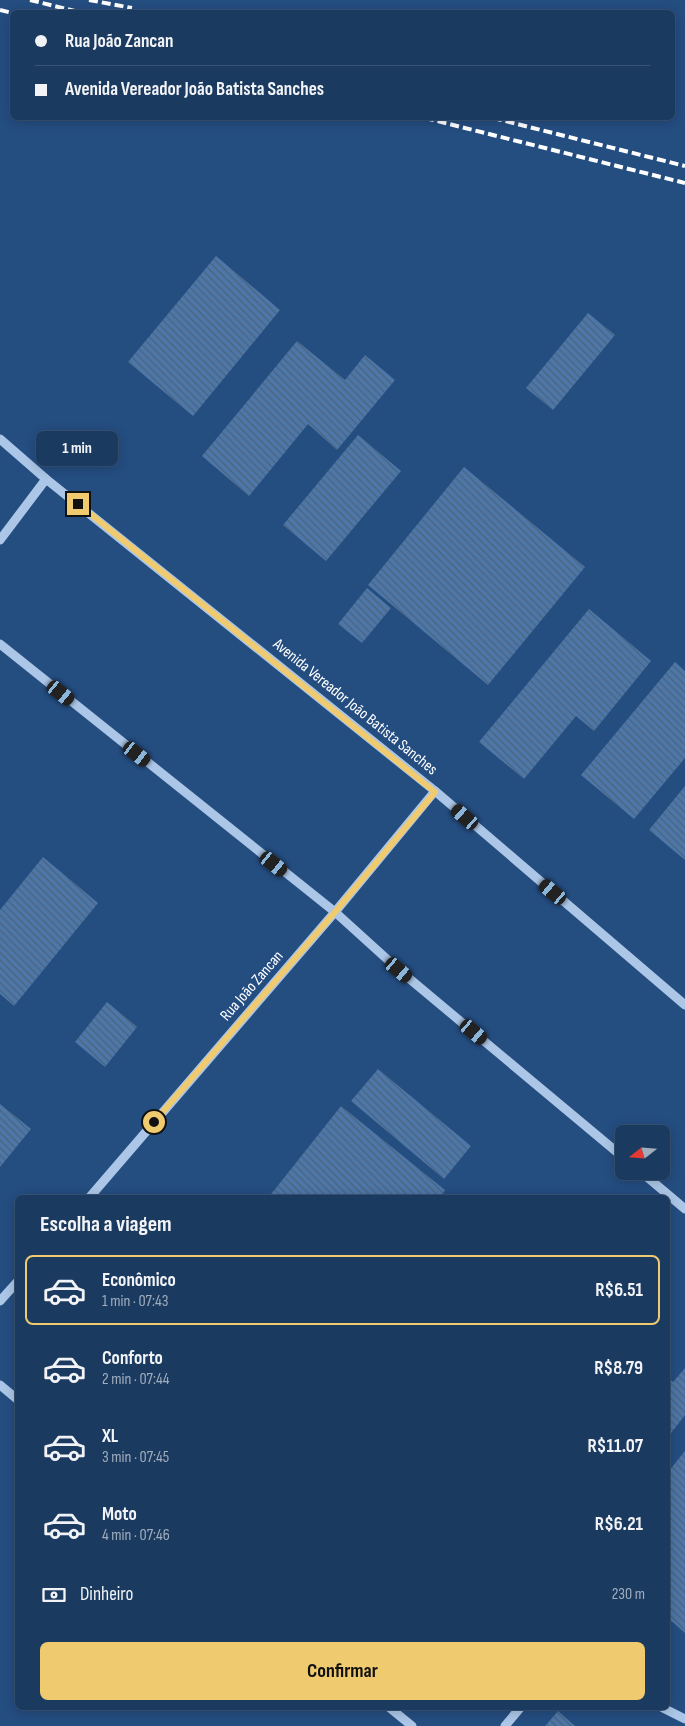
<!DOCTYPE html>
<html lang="pt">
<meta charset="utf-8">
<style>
:root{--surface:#1b3a60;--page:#284569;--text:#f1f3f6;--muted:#a0adbd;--line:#395475;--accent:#f0ca6f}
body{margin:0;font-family:"Sofia Sans Condensed",sans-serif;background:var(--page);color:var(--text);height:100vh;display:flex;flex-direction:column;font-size:19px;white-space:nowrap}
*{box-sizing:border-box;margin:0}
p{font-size:16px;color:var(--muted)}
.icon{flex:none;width:28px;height:28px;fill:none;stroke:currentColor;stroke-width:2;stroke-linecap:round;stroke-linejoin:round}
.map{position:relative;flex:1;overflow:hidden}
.sheet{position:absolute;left:15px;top:1195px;width:655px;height:515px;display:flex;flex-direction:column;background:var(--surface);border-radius:8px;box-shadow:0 2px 12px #0003,0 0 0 1px var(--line)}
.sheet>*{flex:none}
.guide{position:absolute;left:10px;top:10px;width:665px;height:110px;border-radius:8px;box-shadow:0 2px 12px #0003,0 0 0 1px var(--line);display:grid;align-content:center;height:110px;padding:0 25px;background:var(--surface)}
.needle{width:32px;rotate:253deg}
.controls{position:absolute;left:615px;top:1125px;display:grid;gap:10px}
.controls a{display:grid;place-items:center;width:55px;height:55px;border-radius:8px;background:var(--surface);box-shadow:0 2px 12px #0003,0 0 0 1px var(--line);font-size:25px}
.end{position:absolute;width:22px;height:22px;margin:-11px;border:6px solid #f0ca6f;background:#111;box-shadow:0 0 0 2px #111}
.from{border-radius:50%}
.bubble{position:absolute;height:35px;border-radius:8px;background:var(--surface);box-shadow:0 2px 12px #0003,0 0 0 1px var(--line);font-size:16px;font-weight:700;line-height:35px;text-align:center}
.car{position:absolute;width:15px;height:30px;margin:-15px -8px;border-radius:6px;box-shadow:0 0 4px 1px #0007;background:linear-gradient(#222 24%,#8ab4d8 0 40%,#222 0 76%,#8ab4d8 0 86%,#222 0)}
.guide b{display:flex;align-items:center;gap:18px;height:48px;font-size:19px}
.guide b+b{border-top:1px solid var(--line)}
.guide i{width:12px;height:12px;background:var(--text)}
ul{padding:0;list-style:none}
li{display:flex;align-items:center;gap:15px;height:70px;margin:0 10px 8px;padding:0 15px;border:2px solid transparent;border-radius:8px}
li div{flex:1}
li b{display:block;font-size:19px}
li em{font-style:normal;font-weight:700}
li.selected{border-color:var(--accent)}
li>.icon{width:45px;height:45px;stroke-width:1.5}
h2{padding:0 25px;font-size:22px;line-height:60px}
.pay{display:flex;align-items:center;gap:12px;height:55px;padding:0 25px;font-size:19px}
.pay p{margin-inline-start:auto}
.primary-button{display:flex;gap:10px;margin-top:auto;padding:10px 25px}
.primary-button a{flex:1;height:58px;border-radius:8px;background:var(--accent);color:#111;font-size:20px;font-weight:700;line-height:58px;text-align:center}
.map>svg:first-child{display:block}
.building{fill:url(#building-back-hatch)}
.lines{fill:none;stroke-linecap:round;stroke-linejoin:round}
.minor{stroke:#abc6e6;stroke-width:9}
.rail{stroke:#fff;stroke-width:4;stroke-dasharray:9 4;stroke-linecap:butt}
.route{stroke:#f0ca6f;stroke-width:6}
.labels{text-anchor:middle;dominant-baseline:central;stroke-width:5;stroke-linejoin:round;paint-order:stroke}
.street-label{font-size:16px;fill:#fff;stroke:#244d80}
</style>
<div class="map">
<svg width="685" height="1726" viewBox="0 0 685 1726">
<defs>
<pattern id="building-back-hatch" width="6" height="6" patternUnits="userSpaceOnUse" patternTransform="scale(1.25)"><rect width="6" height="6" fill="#4d77a9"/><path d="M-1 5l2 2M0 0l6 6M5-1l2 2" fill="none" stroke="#4c627a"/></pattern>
</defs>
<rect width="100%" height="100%" fill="#244d80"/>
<!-- building -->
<g class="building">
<polygon points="216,256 280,310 193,416 128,362"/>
<polygon points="588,313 615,335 553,410 526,388"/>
<polygon points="297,341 345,380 365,355 395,380 337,450 308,424 249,496 202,456"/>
<polygon points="358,435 401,471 326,561 283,525"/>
<polygon points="464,467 585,567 488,685 368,585"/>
<polygon points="367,588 391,608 362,643 338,624"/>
<polygon points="589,609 651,661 594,731 576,716 524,779 479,742"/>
<polygon points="675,662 685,671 685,758 634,819 581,775"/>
<polygon points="685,786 685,860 649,830"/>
<polygon points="43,857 98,903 14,1006 0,994 0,910"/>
<polygon points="107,1002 137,1027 105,1067 75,1042"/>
<polygon points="378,1069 471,1146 444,1179 351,1101"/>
<polygon points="0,1104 31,1129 0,1167"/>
<polygon points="341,1106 445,1190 440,1198 268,1198"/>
<polygon points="685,1368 685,1415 668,1437 668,1378 673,1382"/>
<polygon points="685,1451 685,1633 668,1618 668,1472"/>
<polygon points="558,1711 575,1726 545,1726"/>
</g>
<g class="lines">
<!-- minor -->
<g class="minor">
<polyline points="0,439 46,479 435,791 685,1005"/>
<polyline points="0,540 46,479"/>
<polyline points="0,644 335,912 399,970 624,1158"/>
<polyline points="640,1171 685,1209"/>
<polyline points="89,1198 335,912 435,791"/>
<polyline points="0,1301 18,1281"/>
<polyline points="0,1385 18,1400"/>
<polyline points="390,1708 412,1726"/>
<polyline points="663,1708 685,1719"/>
<polyline points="505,1726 520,1708"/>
</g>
<!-- rail -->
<g class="rail">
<polyline points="30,0 79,12"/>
<polyline points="89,0 132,8"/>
<polyline points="0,10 12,13"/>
<polyline points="425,118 685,183"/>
<polyline points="493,118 685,166"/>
</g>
</g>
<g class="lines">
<!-- route -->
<polyline class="route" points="78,504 435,792 335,912 154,1122"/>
</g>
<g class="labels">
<!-- street labels -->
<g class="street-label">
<text transform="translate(355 707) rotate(39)">Avenida Vereador João Batista Sanches</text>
<text transform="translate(252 986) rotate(-49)">Rua João Zancan</text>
</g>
</g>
</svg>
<div class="controls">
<a><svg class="needle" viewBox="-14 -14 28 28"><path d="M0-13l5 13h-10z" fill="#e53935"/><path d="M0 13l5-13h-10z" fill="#a0adbd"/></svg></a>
</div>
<i class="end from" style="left:154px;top:1122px"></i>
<i class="end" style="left:78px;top:504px"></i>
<div class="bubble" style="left:36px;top:431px;width:82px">1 min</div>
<i class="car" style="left:61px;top:693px;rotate:129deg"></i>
<i class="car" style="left:137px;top:754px;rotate:128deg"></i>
<i class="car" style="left:465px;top:817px;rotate:311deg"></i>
<i class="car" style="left:274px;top:864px;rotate:129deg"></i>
<i class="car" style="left:553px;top:892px;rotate:310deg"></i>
<i class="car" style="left:399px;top:970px;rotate:130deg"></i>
<i class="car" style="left:474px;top:1032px;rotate:130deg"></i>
<div class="guide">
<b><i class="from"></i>Rua João Zancan</b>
<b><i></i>Avenida Vereador João Batista Sanches</b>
</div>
<section class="sheet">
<h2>Escolha a viagem</h2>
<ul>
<li class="selected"><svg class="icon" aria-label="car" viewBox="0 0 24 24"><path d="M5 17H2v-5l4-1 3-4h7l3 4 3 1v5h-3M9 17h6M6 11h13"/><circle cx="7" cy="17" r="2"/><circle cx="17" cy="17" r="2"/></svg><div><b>Econômico</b><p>1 min · 07:43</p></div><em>R$6.51</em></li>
<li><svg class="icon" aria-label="car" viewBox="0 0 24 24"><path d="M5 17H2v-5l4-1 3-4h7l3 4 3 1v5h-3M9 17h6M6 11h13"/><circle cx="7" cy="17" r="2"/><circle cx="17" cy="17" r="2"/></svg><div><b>Conforto</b><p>2 min · 07:44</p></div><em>R$8.79</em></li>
<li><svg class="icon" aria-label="car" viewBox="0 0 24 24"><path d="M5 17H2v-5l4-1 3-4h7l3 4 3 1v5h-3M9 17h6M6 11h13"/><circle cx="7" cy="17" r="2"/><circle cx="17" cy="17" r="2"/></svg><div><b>XL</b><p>3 min · 07:45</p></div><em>R$11.07</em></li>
<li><svg class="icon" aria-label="car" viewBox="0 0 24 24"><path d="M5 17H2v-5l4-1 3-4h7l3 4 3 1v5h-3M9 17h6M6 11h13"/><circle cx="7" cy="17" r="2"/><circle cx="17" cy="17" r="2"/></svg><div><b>Moto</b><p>4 min · 07:46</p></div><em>R$6.21</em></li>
</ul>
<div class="pay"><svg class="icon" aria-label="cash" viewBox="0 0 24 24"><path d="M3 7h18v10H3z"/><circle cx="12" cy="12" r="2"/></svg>Dinheiro<p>230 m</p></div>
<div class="primary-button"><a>Confirmar</a></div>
</section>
</div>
